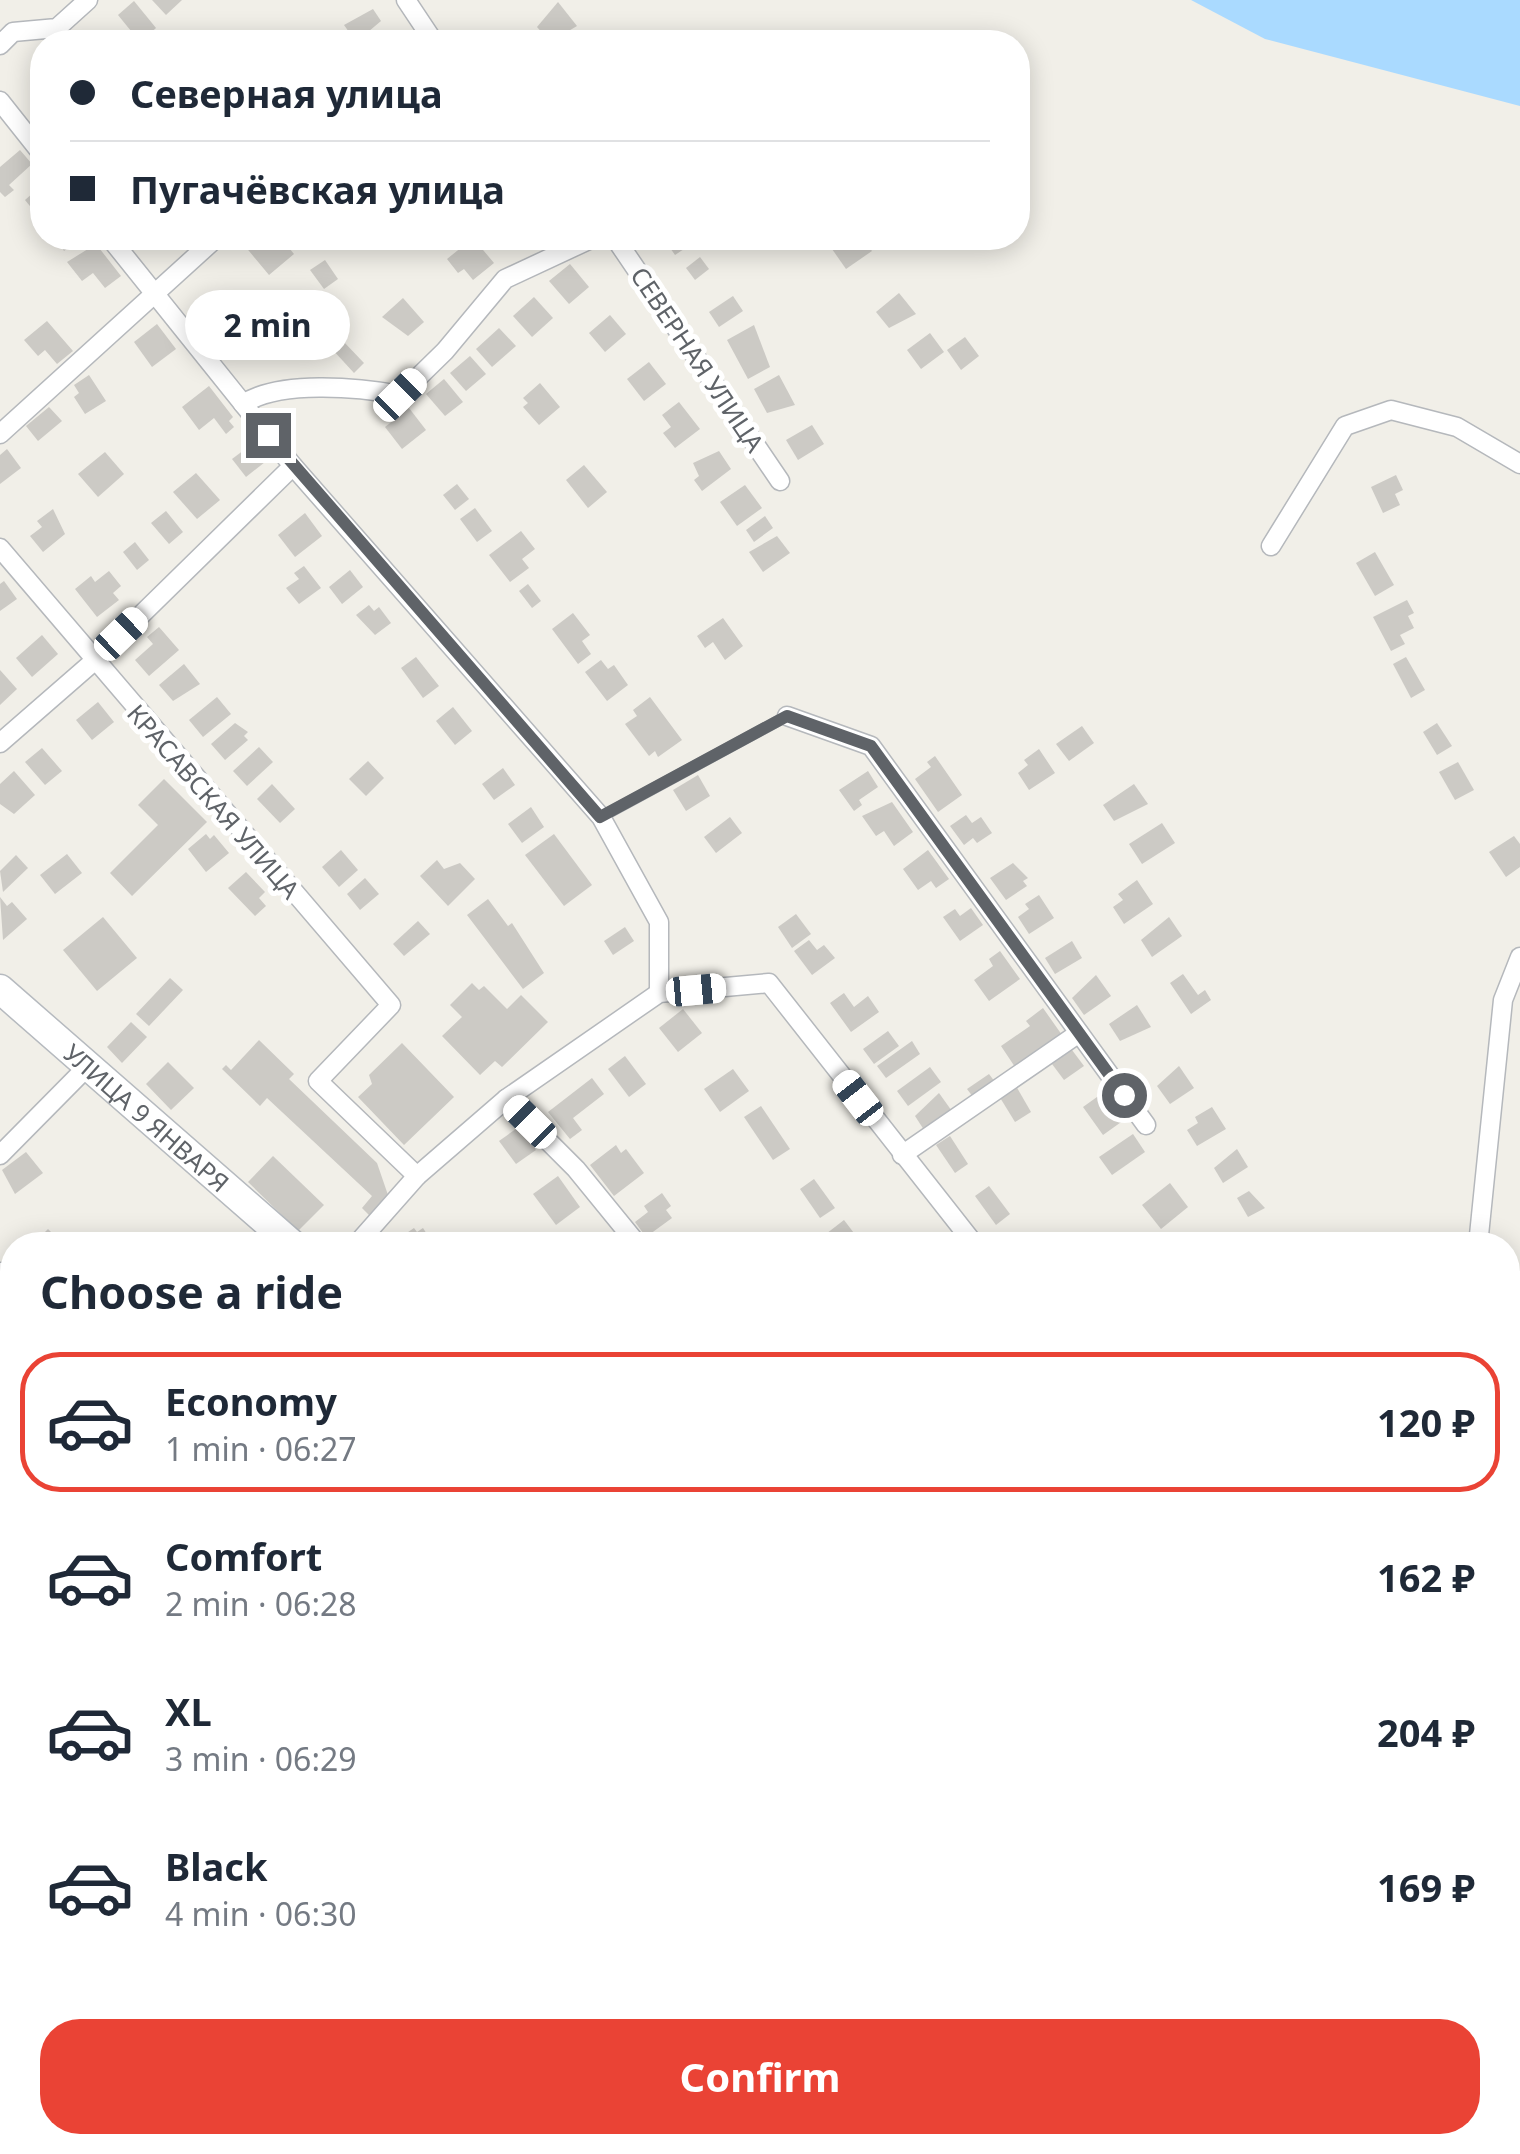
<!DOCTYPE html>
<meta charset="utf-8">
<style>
:root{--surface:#fff;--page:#f6f6f7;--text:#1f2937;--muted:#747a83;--line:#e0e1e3;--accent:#ea4335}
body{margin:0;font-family:"Noto Sans",sans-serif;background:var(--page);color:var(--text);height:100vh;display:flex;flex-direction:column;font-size:38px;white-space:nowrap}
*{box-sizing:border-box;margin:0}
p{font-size:32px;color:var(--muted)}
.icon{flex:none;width:55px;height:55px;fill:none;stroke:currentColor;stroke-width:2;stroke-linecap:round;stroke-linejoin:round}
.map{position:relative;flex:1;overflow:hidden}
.side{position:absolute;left:0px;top:1232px;width:1520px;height:922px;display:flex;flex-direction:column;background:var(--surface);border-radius:40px 40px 0 0;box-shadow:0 5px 25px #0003}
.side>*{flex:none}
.top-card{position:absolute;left:30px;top:30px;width:1000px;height:220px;border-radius:40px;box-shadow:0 5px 25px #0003;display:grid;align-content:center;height:220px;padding:0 40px;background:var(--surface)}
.end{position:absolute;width:45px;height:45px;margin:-22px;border:12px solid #5f6368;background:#fff;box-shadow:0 0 0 5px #fff}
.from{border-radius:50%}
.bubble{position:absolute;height:70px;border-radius:35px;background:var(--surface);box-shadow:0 5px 25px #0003;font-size:32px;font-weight:700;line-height:70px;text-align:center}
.car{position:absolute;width:30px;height:60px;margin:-30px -15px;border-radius:12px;box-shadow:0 0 8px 2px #0007;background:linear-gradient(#fff 24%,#345 0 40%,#fff 0 76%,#345 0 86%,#fff 0)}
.top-card b{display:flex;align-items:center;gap:35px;height:95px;font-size:38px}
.top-card b+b{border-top:2px solid var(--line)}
.top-card i{width:25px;height:25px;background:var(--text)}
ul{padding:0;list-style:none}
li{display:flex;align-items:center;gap:30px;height:140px;margin:0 20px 15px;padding:0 20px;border:5px solid transparent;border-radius:40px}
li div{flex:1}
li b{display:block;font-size:38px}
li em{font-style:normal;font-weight:700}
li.on{border-color:var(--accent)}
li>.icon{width:90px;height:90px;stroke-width:1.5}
h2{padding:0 40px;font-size:45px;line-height:120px}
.cta{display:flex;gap:20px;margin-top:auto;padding:20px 40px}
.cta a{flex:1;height:115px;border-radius:40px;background:var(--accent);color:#fff;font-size:40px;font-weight:700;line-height:115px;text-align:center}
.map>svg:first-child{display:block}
.water{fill:#aadaff}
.building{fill:#cccac5}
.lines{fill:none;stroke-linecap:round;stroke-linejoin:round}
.lane-casing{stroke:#b5b8bc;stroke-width:12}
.street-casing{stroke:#b5b8bc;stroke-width:21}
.secondary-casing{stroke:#b6babf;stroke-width:31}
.lane{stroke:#fff;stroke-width:9}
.street{stroke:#fff;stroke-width:18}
.secondary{stroke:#fff;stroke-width:28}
.route{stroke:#5f6368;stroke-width:12}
.labels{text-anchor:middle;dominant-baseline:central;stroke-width:10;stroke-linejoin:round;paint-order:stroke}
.street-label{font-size:25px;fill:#5f6368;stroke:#fff}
</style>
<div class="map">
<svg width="1520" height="2154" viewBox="0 0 1520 2154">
<rect width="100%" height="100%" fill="#f1efe8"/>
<!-- water -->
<polygon class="water" points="1191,0 1520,0 1520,106 1265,39"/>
<!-- building -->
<g class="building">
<polygon points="152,0 182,0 166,15"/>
<polygon points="134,1 156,28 140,42 118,15"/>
<polygon points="558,2 577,26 550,42 537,27"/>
<polygon points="373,9 381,21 356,42 344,25"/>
<polygon points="389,30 399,42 372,42"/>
<polygon points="20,150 32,164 9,185 14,190 5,197 0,192 0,167"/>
<polygon points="42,185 42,204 34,211 25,200"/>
<polygon points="56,238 81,238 64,251"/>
<polygon points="254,238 270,242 281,238 294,254 269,275 244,245"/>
<polygon points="473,238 494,263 473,280 464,269 458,273 447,259"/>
<polygon points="702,238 704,241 692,249 690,245 675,255 664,239"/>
<polygon points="849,238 862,238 872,251 846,269 832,249"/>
<polygon points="96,244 121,276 105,288 93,273 82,281 67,262"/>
<polygon points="700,257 709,269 695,280 686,268"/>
<polygon points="325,260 338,279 324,289 310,270"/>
<polygon points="570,264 589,287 569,304 549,281"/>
<polygon points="899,293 916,314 889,328 876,312"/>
<polygon points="733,296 743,311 719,327 709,312"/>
<polygon points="534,297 553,318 532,337 513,316"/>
<polygon points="403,298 424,322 408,336 382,317"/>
<polygon points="313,302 324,316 332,310 340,320 317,339 297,314"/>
<polygon points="610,315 626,334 605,352 589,333"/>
<polygon points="47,321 73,351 57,364 45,350 38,356 24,340"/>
<polygon points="157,324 176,349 152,367 134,342"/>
<polygon points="754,325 770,367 748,379 727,340"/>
<polygon points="499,328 516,346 492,367 476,349"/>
<polygon points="930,333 944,352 921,369 907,350"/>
<polygon points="965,337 979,356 961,370 947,350"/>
<polygon points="342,340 364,363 354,373 332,349"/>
<polygon points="470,356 486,374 466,391 450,373"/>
<polygon points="649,362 666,384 644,401 627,379"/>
<polygon points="89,375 106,401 85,414 74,397 79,393 74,385"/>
<polygon points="779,375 795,405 767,413 754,389"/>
<polygon points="444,379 463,402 445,416 426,394"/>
<polygon points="540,383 560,407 539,425 523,407 528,403 523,398"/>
<polygon points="209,386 233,417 229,421 234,427 226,434 214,418 199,430 182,407"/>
<polygon points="679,402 700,429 675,448 663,433 671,427 662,415"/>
<polygon points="49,407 62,421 38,441 26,426"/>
<polygon points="409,408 426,430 402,449 385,427"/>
<polygon points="812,425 824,444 798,460 786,440"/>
<polygon points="252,444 265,462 246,477 232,459"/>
<polygon points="7,449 21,468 0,484 0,455"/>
<polygon points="719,451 731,469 702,491 694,480 699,476 693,463"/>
<polygon points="105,452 124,474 98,497 78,474"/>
<polygon points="584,465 607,492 588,508 566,480"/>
<polygon points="196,473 220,500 197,519 173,492"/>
<polygon points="1396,475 1403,490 1395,494 1400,505 1383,513 1371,487"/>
<polygon points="457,484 469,499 455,510 443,495"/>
<polygon points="745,485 762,508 737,526 720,502"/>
<polygon points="475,508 492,531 477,542 460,519"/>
<polygon points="53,509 65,534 43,552 30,536 42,527 37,521"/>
<polygon points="166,511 183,532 169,544 151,523"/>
<polygon points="305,513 322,536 295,557 278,535"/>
<polygon points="765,516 773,528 754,542 746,530"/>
<polygon points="521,531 535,549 522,559 529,568 510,582 489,555"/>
<polygon points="777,536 790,553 763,572 749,552"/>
<polygon points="135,542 149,560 137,570 123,552"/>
<polygon points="1375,552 1394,585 1375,596 1356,563"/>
<polygon points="304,566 321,588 299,604 286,588 299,579 294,573"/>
<polygon points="350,570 363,587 342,604 329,587"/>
<polygon points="109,571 121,586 113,593 119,600 97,617 75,589 91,576 95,582"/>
<polygon points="4,581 17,599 0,611 0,584"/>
<polygon points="528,584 541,601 532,608 519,591"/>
<polygon points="1407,600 1414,613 1408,616 1414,628 1400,635 1405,644 1391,651 1373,617"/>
<polygon points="369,605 374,611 379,607 391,623 375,635 356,615"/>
<polygon points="573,613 590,635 582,641 591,654 578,664 552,629"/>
<polygon points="723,618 743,646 725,660 713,642 705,648 697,636"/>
<polygon points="159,627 179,650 149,676 135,660 153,644 147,637"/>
<polygon points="42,635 58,654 32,677 16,658"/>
<polygon points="416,657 439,686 423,698 401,668"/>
<polygon points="1406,657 1425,690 1411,698 1393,664"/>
<polygon points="601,660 608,669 614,665 628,685 607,701 585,672"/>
<polygon points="184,664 200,684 173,701 159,685"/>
<polygon points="0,670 17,689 0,705"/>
<polygon points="217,697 231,714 203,737 189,720"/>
<polygon points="650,697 682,740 658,757 655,751 649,756 625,724 637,716 633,710"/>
<polygon points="98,702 114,722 92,740 76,720"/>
<polygon points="453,707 472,731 455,745 436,721"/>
<polygon points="235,723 248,732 244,736 248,740 225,760 211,744"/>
<polygon points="1437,723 1452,746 1437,755 1423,732"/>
<polygon points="1082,726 1094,743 1069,761 1056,744"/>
<polygon points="259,747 273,762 247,786 233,771"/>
<polygon points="42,748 62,771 45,785 25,762"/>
<polygon points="1039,749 1055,773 1029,790 1018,773 1028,765 1024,760"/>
<polygon points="935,756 962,795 938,812 915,779 931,767 927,762"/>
<polygon points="368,761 384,778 366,796 349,779"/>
<polygon points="1458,762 1474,790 1455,800 1439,772"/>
<polygon points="503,768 515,785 494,800 482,784"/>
<polygon points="14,771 35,795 14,814 0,804 0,784"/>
<polygon points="868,771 878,787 859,800 862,805 854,811 839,790"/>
<polygon points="698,775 710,796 686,811 673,790"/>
<polygon points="164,779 207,822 132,896 110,873 158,825 138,805"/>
<polygon points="272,784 295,809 280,823 257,799"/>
<polygon points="1134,784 1148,804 1114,821 1103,805"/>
<polygon points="892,802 913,832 894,846 884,831 876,836 862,816"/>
<polygon points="531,807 544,827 522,843 508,824"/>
<polygon points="966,815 972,823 981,817 992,833 977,843 973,838 964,845 950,826"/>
<polygon points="730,817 742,833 716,853 704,837"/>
<polygon points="1162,823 1175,843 1142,864 1129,844"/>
<polygon points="206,834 210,839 214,835 229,853 206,872 188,849"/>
<polygon points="554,834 592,885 564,906 525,855"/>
<polygon points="1514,836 1520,844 1520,867 1506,877 1489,852"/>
<polygon points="341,850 358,870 339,887 322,867"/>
<polygon points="928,850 949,879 936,888 931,881 918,890 903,869"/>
<polygon points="67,854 82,873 55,894 40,875"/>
<polygon points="16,855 28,868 3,892 0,871"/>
<polygon points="437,860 444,869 460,863 475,879 448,906 420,876"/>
<polygon points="1013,863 1028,878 1023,881 1027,886 1006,900 990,878"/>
<polygon points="246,872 265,892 259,898 266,906 255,916 228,888"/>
<polygon points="365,878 379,894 360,910 347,894"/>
<polygon points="1137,880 1153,904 1124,924 1113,907 1123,900 1118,894"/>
<polygon points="1039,895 1054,918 1029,934 1018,917 1029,909 1025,904"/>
<polygon points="0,897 7,906 12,902 27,919 3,940"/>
<polygon points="488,899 508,926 512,923 544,973 523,989 467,915"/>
<polygon points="971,908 983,925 960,941 943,917 955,909 960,916"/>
<polygon points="796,914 811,934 792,948 778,927"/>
<polygon points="103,917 137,958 97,991 63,950"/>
<polygon points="1169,917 1182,936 1152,957 1141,940"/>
<polygon points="418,921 430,934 404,956 393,944"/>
<polygon points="625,927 634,941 613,955 604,941"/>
<polygon points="809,940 817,950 824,945 835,958 812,975 794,951"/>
<polygon points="1072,941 1082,958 1055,974 1045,958"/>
<polygon points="1000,951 1020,979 989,1001 974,980 993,966 989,959"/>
<polygon points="1183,974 1198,995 1205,990 1211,1000 1191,1014 1170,983"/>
<polygon points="1096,975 1111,996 1084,1015 1072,998"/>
<polygon points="170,978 183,990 149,1026 136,1014"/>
<polygon points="472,983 479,990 484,986 507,1009 521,995 548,1022 502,1067 495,1061 480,1075 442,1036 462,1017 450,1005"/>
<polygon points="844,993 854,1007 868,996 879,1012 851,1032 830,1003"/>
<polygon points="1137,1005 1151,1027 1120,1041 1109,1024"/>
<polygon points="1043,1008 1062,1035 1015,1067 1001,1046 1030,1026 1026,1021"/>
<polygon points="683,1009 702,1033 678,1052 659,1028"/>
<polygon points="131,1022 147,1037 122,1063 107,1047"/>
<polygon points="888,1031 899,1046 874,1064 863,1049"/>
<polygon points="259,1040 294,1074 289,1079 377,1163 388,1195 369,1215 362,1208 372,1196 267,1098 260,1106 222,1069 226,1065 231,1070"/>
<polygon points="912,1041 920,1054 886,1078 877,1066"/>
<polygon points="402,1043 454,1097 404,1145 358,1097 372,1084 369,1075"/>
<polygon points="1072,1050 1084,1066 1064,1080 1052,1064"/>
<polygon points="625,1056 646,1084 629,1097 608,1069"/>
<polygon points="168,1062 194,1088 171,1110 146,1084"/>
<polygon points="1179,1066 1194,1088 1170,1104 1157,1086"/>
<polygon points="930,1067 941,1082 908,1106 897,1091"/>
<polygon points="733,1069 749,1091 720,1112 704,1089"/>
<polygon points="989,1074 995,1082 973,1097 967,1089"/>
<polygon points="592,1078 604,1094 573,1118 582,1130 570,1139 548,1112"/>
<polygon points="1016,1086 1031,1112 1015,1122 999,1096"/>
<polygon points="1104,1092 1124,1120 1103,1135 1083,1107"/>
<polygon points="939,1093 954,1114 926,1133 915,1116"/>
<polygon points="761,1106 790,1149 773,1160 744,1117"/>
<polygon points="1212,1107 1226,1129 1197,1146 1187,1130 1198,1123 1195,1117"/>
<polygon points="520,1126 536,1150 516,1164 499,1141"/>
<polygon points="1133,1134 1145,1152 1112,1175 1099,1157"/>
<polygon points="950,1136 968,1164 955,1173 936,1145"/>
<polygon points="616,1145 621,1153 626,1149 644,1173 614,1196 590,1165"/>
<polygon points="1237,1149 1248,1167 1223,1183 1214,1168"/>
<polygon points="26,1152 43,1173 15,1194 2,1170"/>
<polygon points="273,1156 324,1205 298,1231 248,1182"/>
<polygon points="558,1176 580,1207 556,1225 533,1194"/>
<polygon points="814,1179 835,1208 820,1218 800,1189"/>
<polygon points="1170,1183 1188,1207 1161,1229 1142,1205"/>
<polygon points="989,1186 1010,1214 996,1225 975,1196"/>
<polygon points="1249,1191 1265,1208 1248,1217 1237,1198"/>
<polygon points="662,1193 671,1206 666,1210 672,1218 646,1237 635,1222 648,1212 644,1206"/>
<polygon points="844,1220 860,1241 828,1245 822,1237"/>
<polygon points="414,1228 417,1232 423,1228 434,1245 389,1245"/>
<polygon points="48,1229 64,1245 32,1245"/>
<polygon points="605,1233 614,1245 582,1245 594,1236 596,1240"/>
<polygon points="0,1316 12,1329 12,1341 5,1349 0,1344"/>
<polygon points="12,1520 12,1553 0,1545 0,1532"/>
<polygon points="1517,1573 1520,1601 1508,1622 1508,1589"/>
<polygon points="5,1638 12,1646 12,1667 5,1675 0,1670 0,1643"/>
<polygon points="0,1837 12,1849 12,1862 0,1875"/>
<polygon points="0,2071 12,2083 12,2100 2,2111"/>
<polygon points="28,2142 64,2142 52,2154 39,2154"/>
<polygon points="883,2142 915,2142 918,2145 910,2154 873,2154"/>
<polygon points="1097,2142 1144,2142 1163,2154 1130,2154 1116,2146 1111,2154 1100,2154 1093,2149"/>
</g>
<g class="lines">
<!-- lane casing -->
<g class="lane-casing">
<polyline id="lane" points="601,817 787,716"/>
</g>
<!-- street casing -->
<g class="street-casing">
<g id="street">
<polyline points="406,0 434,42"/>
<polyline points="0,45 13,32 57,28 88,0"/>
<polyline points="0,101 42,154"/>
<polyline points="110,238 293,466 601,817 659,922 659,993"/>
<polyline points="615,238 780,481"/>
<path d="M243,404C279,380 358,387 400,395L445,351L505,279L593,238"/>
<polyline points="0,434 216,238"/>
<polyline points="1271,546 1345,426 1391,410 1457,427 1520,464"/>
<polyline points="0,548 391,1005 318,1081 417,1176"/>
<polyline points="787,716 871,746 1146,1125"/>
<polyline points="0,743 93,662 293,466"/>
<polyline points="506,1099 576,1169 638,1245"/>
<polyline points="0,1155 89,1065"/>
<polyline points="902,1155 1079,1033"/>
<polyline points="356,1245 417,1176 506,1099 659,993 769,983 975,1245"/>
<polyline points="1478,1245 1503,1000 1520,957"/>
<polyline points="0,1272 12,1286"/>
<polyline points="1508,1368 1520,1356"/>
<polyline points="0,1615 12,1602"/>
<polyline points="1508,1640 1520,1647"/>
<polyline points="1508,1730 1520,1737"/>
<polyline points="0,1759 12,1772"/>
<polyline points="1508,1979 1520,1986"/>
<polyline points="0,2125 12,2137"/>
<polyline points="19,2142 31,2154"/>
<polyline points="379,2142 390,2154"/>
<polyline points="284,2154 295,2142"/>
<polyline points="824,2154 834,2142"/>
</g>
</g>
<!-- secondary casing -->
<g class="secondary-casing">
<g id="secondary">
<path id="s1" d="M0,989L293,1245"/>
<polyline points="1246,2142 1265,2154"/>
</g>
</g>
<!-- lane -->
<use href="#lane" class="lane"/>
<!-- street -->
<use href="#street" class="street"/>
<!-- secondary -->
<use href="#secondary" class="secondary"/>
</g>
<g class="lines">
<!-- route -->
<polyline class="route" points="268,435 600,817 787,716 871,746 1124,1095"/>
</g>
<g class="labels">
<!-- street labels -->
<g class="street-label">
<text transform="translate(698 359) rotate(56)">СЕВЕРНАЯ УЛИЦА</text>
<text transform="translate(214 801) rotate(49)">КРАСАВСКАЯ УЛИЦА</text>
<text stroke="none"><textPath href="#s1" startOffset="195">УЛИЦА 9 ЯНВАРЯ</textPath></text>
</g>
</g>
</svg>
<i class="end from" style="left:1124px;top:1095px"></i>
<i class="end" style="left:268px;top:435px"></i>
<div class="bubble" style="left:185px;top:290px;width:165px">2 min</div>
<i class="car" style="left:400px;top:395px;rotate:45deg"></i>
<i class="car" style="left:121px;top:634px;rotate:46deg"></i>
<i class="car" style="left:696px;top:990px;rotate:85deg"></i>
<i class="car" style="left:858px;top:1098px;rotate:322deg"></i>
<i class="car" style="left:530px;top:1122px;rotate:315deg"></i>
<div class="top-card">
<b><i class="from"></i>Северная улица</b>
<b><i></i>Пугачёвская улица</b>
</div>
<section class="side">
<h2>Choose a ride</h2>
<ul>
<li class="on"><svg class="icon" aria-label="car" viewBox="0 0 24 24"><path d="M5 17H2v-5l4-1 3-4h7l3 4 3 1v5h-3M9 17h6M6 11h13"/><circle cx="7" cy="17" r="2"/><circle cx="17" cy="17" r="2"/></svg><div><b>Economy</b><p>1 min · 06:27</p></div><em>120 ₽</em></li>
<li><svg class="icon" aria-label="car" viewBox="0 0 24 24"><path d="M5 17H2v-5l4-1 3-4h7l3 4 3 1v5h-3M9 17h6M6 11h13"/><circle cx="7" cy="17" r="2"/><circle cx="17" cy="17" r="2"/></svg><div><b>Comfort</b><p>2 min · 06:28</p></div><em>162 ₽</em></li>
<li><svg class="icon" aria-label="car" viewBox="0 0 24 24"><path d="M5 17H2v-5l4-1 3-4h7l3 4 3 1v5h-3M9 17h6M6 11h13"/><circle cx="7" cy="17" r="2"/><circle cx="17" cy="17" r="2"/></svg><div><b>XL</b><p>3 min · 06:29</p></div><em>204 ₽</em></li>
<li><svg class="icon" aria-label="car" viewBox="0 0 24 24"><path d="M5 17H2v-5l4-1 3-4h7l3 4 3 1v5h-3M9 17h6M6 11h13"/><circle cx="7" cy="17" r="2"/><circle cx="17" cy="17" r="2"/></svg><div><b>Black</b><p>4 min · 06:30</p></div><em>169 ₽</em></li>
</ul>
<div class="cta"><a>Confirm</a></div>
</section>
</div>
